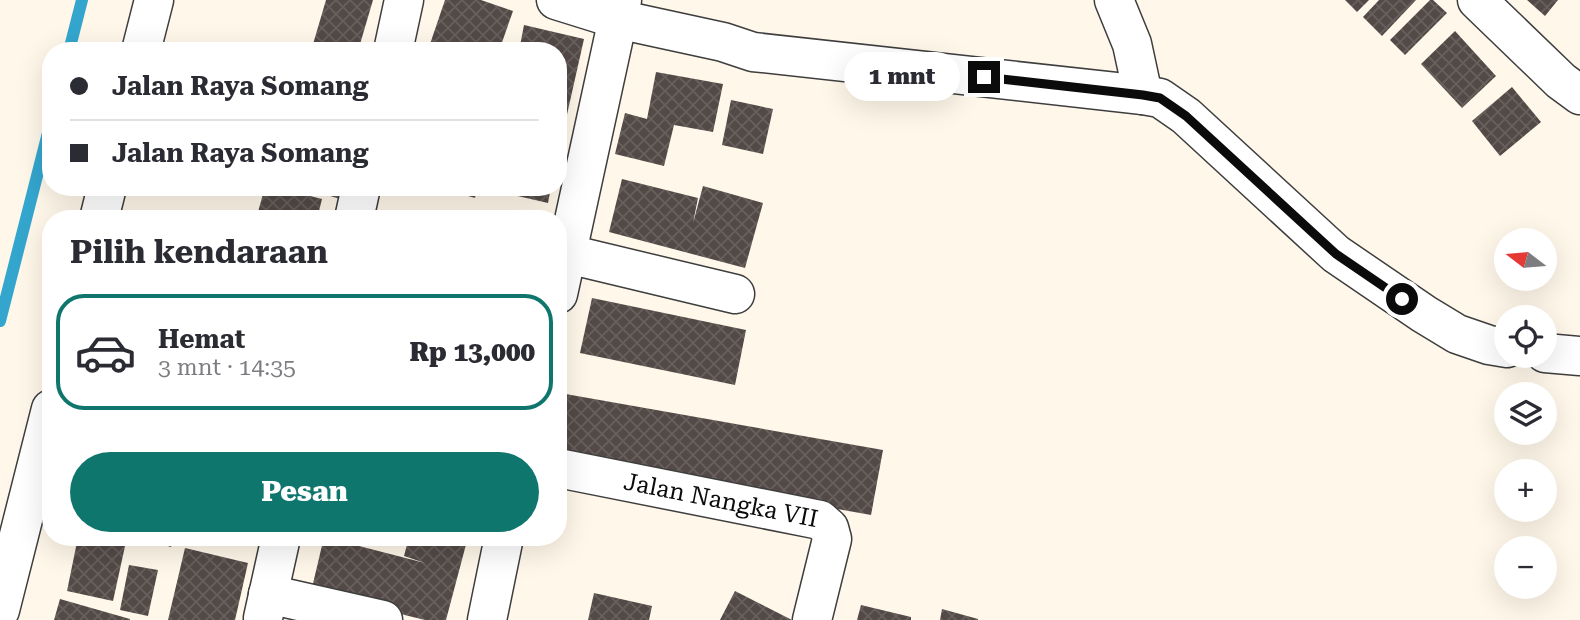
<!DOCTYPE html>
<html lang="id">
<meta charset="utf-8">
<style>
:root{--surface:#fff;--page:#f7f7f7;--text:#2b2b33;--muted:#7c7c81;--line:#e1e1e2;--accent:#0f766e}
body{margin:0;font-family:"Roboto Serif",serif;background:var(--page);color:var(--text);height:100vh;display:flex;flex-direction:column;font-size:26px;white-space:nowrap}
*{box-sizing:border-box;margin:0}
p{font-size:23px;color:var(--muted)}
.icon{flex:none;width:38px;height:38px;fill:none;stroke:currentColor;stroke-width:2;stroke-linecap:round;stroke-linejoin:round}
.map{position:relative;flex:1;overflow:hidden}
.details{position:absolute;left:42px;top:210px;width:525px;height:336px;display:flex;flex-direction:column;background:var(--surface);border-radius:28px;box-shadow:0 7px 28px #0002}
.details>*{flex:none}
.hud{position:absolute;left:42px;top:42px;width:525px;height:154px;border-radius:28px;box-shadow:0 7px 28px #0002;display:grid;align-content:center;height:154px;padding:0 28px;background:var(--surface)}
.needle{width:46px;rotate:286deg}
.fabs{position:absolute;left:1494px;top:228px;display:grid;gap:14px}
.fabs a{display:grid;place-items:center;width:63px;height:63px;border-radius:50%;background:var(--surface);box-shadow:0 7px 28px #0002;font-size:35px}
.end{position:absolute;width:32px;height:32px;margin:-16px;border:9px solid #0b0b0b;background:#fff;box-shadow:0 0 0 4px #fff}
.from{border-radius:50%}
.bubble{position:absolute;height:49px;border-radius:24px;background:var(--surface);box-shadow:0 7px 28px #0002;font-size:23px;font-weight:800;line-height:49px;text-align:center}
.hud b{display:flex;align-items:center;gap:24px;height:66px;font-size:26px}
.hud b+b{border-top:2px solid var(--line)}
.hud i{width:18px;height:18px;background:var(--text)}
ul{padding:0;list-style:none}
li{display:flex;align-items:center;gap:21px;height:116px;margin:0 14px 10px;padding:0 14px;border:4px solid transparent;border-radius:28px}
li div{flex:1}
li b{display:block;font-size:26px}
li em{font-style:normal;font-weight:800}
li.selected{border-color:var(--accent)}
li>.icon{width:63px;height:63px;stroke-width:1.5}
h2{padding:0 28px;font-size:32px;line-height:84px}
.action{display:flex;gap:14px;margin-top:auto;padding:14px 28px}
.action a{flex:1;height:80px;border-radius:42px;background:var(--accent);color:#fff;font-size:28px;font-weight:800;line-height:80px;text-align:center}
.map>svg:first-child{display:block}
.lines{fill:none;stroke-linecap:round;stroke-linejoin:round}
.stream{stroke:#34a6ce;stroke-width:12}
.building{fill:url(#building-cross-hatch)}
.minor-casing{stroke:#3e3e3e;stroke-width:41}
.minor{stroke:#fff;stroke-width:38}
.route{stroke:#0b0b0b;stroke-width:9}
.labels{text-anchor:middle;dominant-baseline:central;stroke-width:7;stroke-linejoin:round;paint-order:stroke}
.street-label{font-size:24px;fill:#0b0b0b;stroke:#fff}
</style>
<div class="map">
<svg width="1580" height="620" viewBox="0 0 1580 620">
<defs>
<pattern id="building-cross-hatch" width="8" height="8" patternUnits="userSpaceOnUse" patternTransform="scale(1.75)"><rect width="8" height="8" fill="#534a47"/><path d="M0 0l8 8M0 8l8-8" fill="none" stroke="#67605d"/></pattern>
</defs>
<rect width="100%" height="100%" fill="#fff7e9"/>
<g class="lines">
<!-- stream -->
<g class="stream">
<polyline points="69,51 82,0"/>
<polyline points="0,321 51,121"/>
</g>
</g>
<!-- building -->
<g class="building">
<polygon points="326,0 373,0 358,51 311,51"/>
<polygon points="445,0 481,0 513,11 499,51 440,51 429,47"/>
<polygon points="1345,0 1369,0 1357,12"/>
<polygon points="1379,0 1416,0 1382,36 1363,17"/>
<polygon points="1430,0 1433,0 1447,13 1405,55 1390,40"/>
<polygon points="1527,0 1558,0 1545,16"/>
<polygon points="524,25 584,39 559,150 558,51 519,51"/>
<polygon points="1455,31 1496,76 1462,108 1421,64"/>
<polygon points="656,72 723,84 713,132 674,125 664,166 615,154 625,113 647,119"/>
<polygon points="1512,87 1541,122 1500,156 1472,121"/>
<polygon points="731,100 773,109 763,154 722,145"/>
<polygon points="622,179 698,198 693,223 703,186 763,203 745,268 609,232"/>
<polygon points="265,187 274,187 322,199 317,219 256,219"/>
<polygon points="302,187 346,187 343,200"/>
<polygon points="438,187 478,187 475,198"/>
<polygon points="489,187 551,187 548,203 488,189"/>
<polygon points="592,298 746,330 735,385 580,353"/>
<polygon points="560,393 883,450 871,515 558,459 558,402"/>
<polygon points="78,537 127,537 113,601 67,591"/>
<polygon points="136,537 174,537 171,547"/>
<polygon points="218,537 244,537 242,544"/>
<polygon points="324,537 425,563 404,556 409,537 468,537 446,620 425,620 311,592"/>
<polygon points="185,548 248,563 235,620 168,620"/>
<polygon points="129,565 158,570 148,616 120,610"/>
<polygon points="735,591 792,620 720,620"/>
<polygon points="594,593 652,606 649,620 588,620"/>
<polygon points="60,599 130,619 130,620 54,620"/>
<polygon points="861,605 911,617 911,620 857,620"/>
<polygon points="942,609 978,619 978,620 940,620"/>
</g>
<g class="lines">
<!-- minor casing -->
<g class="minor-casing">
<g id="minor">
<polyline points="556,0 617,19 723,42 753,52 1143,95 1160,98 1186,116 1336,254 1424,314 1457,334 1489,345 1507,348"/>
<polyline points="1114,0 1132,44 1143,95"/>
<polyline points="1477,0 1561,81 1580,95"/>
<polyline points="141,51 154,0"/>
<polyline points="393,51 404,0"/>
<polyline points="99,219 107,187"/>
<polyline points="354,219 361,187"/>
<polyline points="568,254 735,294"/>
<polyline points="558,294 622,0"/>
<polyline points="1545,353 1580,356"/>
<path id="s1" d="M558,468L820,520L829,528L832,539L812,620"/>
<polyline points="268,594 383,620"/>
<polyline points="0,610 51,409"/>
<polyline points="263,618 281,537"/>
<polyline points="487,620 504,537"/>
</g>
</g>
<!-- minor -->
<use href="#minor" class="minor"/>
</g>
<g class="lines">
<!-- route -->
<polyline class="route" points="984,77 1143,95 1160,98 1186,116 1336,254 1402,299"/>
</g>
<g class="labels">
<!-- street labels -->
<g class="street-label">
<text stroke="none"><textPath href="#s1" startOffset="166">Jalan Nangka VII</textPath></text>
</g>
</g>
</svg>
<div class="fabs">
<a><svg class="needle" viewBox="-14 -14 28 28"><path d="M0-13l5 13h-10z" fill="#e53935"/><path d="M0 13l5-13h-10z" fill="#7c7c81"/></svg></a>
<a><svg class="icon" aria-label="locate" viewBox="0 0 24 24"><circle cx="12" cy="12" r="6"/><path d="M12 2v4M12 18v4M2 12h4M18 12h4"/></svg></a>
<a><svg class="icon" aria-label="layers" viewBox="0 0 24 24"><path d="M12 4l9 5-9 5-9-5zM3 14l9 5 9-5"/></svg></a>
<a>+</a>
<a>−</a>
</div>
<i class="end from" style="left:1402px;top:299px"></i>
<i class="end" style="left:984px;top:77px"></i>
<div class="bubble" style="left:844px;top:52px;width:116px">1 mnt</div>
<div class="hud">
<b><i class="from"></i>Jalan Raya Somang</b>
<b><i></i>Jalan Raya Somang</b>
</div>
<section class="details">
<h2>Pilih kendaraan</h2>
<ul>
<li class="selected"><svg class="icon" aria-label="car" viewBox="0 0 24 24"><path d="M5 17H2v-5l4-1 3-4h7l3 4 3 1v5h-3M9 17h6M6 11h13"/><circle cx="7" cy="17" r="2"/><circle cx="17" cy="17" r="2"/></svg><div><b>Hemat</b><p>3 mnt · 14:35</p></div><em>Rp 13,000</em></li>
</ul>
<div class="action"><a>Pesan</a></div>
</section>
</div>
